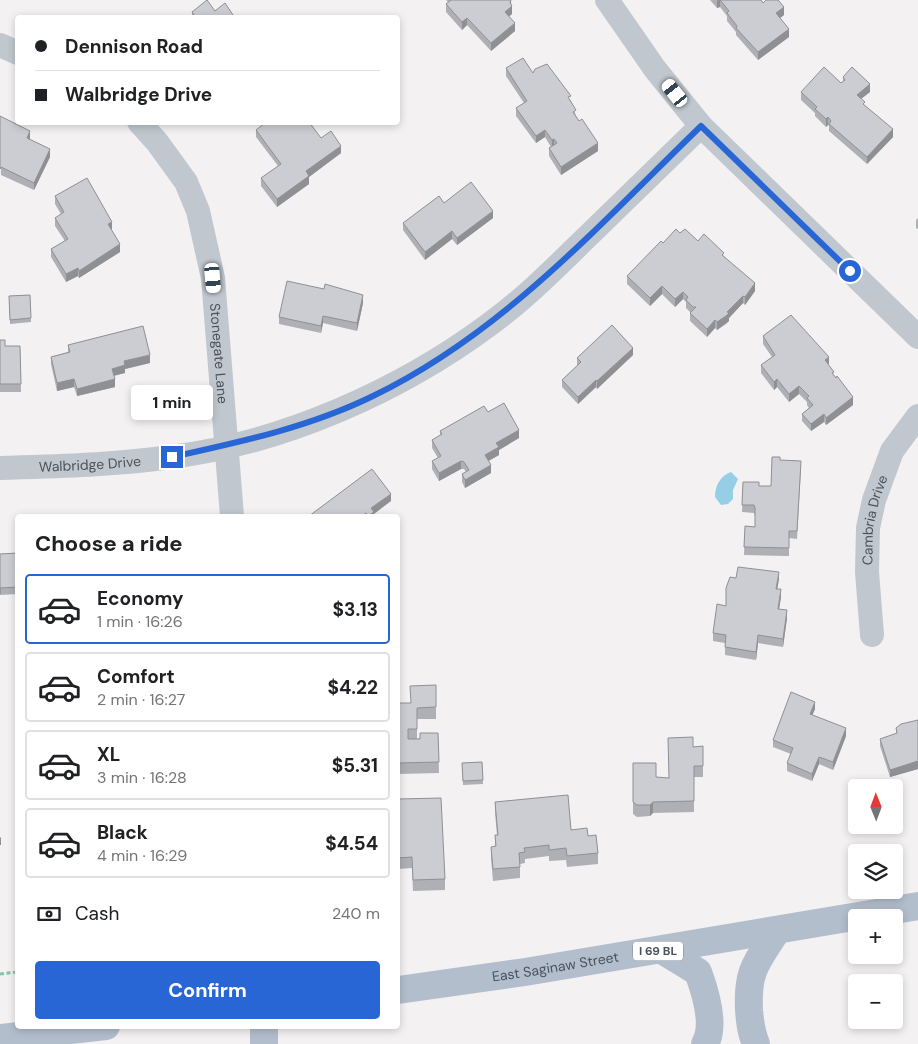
<!DOCTYPE html>
<meta charset="utf-8">
<style>
:root{--surface:#fff;--page:#f2f2f2;--text:#202124;--muted:#757577;--line:#e0e0e0;--accent:#2966d5}
body{margin:0;font-family:"DM Sans",sans-serif;background:var(--page);color:var(--text);height:100vh;display:flex;flex-direction:column;font-size:19px;white-space:nowrap}
*{box-sizing:border-box;margin:0}
p{font-size:16px;color:var(--muted)}
.icon{flex:none;width:28px;height:28px;fill:none;stroke:currentColor;stroke-width:2;stroke-linecap:round;stroke-linejoin:round}
.map{position:relative;flex:1;overflow:hidden}
.side{position:absolute;left:15px;top:514px;width:385px;height:515px;display:flex;flex-direction:column;background:var(--surface);border-radius:5px;box-shadow:0 2px 8px #0003}
.side>*{flex:none}
.banner{position:absolute;left:15px;top:15px;width:385px;height:110px;border-radius:5px;box-shadow:0 2px 8px #0003;display:grid;align-content:center;height:110px;padding:0 20px;background:var(--surface)}
.needle{width:32px;rotate:359deg}
.controls{position:absolute;left:848px;top:779px;display:grid;gap:10px}
.controls a{display:grid;place-items:center;width:55px;height:55px;border-radius:5px;background:var(--surface);box-shadow:0 2px 8px #0003;font-size:25px}
.end{position:absolute;width:22px;height:22px;margin:-11px;border:6px solid #2966d5;background:#fff;box-shadow:0 0 0 2px #fff}
.from{border-radius:50%}
.bubble{position:absolute;height:35px;border-radius:5px;background:var(--surface);box-shadow:0 2px 8px #0003;font-size:16px;font-weight:700;line-height:35px;text-align:center}
.car{position:absolute;width:15px;height:30px;margin:-15px -8px;border-radius:6px;box-shadow:0 0 4px 1px #0007;background:linear-gradient(#fff 24%,#345 0 40%,#fff 0 76%,#345 0 86%,#fff 0)}
.banner b{display:flex;align-items:center;gap:18px;height:48px;font-size:19px}
.banner b+b{border-top:1px solid var(--line)}
.banner i{width:12px;height:12px;background:var(--text)}
ul{padding:0;list-style:none}
li{display:flex;align-items:center;gap:15px;height:70px;margin:0 10px 8px;padding:0 10px;border:2px solid var(--line);border-radius:5px}
li div{flex:1}
li b{display:block;font-size:19px}
li em{font-style:normal;font-weight:700}
li.selected{border-color:var(--accent)}
li>.icon{width:45px;height:45px;stroke-width:1.5}
h2{padding:0 20px;font-size:22px;line-height:60px}
.pay{display:flex;align-items:center;gap:12px;height:55px;padding:0 20px;font-size:19px}
.pay p{margin-inline-start:auto}
.primary-button{display:flex;gap:10px;margin-top:auto;padding:10px 20px}
.primary-button a{flex:1;height:58px;border-radius:5px;background:var(--accent);color:#fff;font-size:20px;font-weight:700;line-height:58px;text-align:center}
.map>svg:first-child{display:block}
.water{fill:#95cee5}
.lines{fill:none;stroke-linecap:round;stroke-linejoin:round}
.path{stroke:#7ec7a9;stroke-width:3;stroke-dasharray:4 2.5;stroke-linecap:butt}
.minor{stroke:#c0c7ce;stroke-width:24}
.major{stroke:#b3becd;stroke-width:28}
.wall{fill:#afb0b5}
.shaded-wall{fill:#8e9094}
.building{fill:#cbcdd3;stroke:#8e9094}
.route{stroke:#2966d5;stroke-width:6}
.labels{text-anchor:middle;dominant-baseline:central;stroke-width:4;stroke-linejoin:round;paint-order:stroke}
.shield{fill:#fff;stroke:#80868e;stroke-width:1}
.shield-label{font-size:12px;font-weight:bold;fill:#4a525d}
.street-label{font-size:14px;fill:#4a525d;stroke:#fff}
</style>
<div class="map">
<svg width="918" height="1044" viewBox="0 0 918 1044">
<rect width="100%" height="100%" fill="#f3f1f1"/>
<!-- water -->
<path class="water" d="M731,472L738,479L733,490V499L728,504L721,505L715,497C715,486 720,476 731,472Z"/>
<g class="lines">
<!-- path -->
<polyline class="path" points="0,974 18,972"/>
<!-- minor -->
<g class="minor">
<polyline points="607,0 655,69 701,126 918,337"/>
<polyline points="0,45 18,53"/>
<path id="s1" d="M139,122L157,142L186,182L198,211L213,278L232,516"/>
<path id="s2" d="M0,468C57,466 114,465 171,457C283,443 400,391 490,324C527,297 558,265 590,234C627,198 664,162 701,126"/>
<path id="s3" d="M872,635L867,572L868,528L874,500L892,451L918,416"/>
</g>
<!-- major -->
<g class="major">
<path d="M662,950L698,972C705,991 716,1025 705,1044"/>
<path id="s4" d="M398,990L525,972L918,906"/>
<polyline points="264,1026 264,1044"/>
<polyline points="0,1038 106,1026"/>
<path d="M756,1044C751,1032 750,1023 749,1010C747,971 756,963 776,932"/>
</g>
</g>
<!-- wall -->
<g class="wall">
<polygon points="446,0 511,0 512,14 509,16 515,31 491,51 467,25 462,30 446,12 446,4 448,2"/>
<polygon points="710,0 761,0 763,3 784,15 780,18 789,37 758,60 736,35 736,32 727,21 727,16 720,7 717,8"/>
<polygon points="215,11 235,18 192,18 192,12"/>
<polygon points="506,68 533,73 571,101 576,116 598,151 561,175 549,156 549,148 551,147 545,137 536,143 516,116 516,108 524,103 506,76"/>
<polygon points="843,77 870,92 861,99 865,106 893,137 867,164 829,131 829,126 828,125 826,127 815,116 815,113 801,100 801,92 841,83 843,82"/>
<polygon points="0,116 30,139 50,157 34,190 1,175"/>
<polygon points="256,130 321,138 341,153 309,177 309,184 277,207 261,186 261,178 278,166 256,137"/>
<polygon points="55,196 112,229 111,230 120,252 79,278 78,276 66,282 51,257 51,249 65,241 55,226 55,218 61,214 55,204"/>
<polygon points="444,203 493,218 457,245 452,239 425,260 403,230 403,223"/>
<polygon points="918,218 918,229 916,228 916,220"/>
<polygon points="680,233 698,241 724,256 755,291 745,305 743,303 729,318 729,321 726,324 717,330 715,328 707,337 690,321 690,312 686,308 686,302 683,299 675,307 662,294 650,306 627,284 627,276 663,243"/>
<polygon points="30,295 31,322 10,324 9,296"/>
<polygon points="363,303 357,331 323,323 321,333 279,324 279,317"/>
<polygon points="763,336 828,365 834,375 853,405 826,425 824,422 811,431 802,421 802,414 809,408 807,405 807,402 799,394 789,402 777,387 774,390 761,373 761,365 772,357 763,344"/>
<polygon points="0,340 5,346 20,346 21,392 0,392"/>
<polygon points="68,345 150,363 125,369 125,373 114,376 115,387 77,396 74,387 57,391 51,364 51,357 68,352"/>
<polygon points="633,355 597,389 596,387 578,404 562,387 562,380 577,366 577,358"/>
<polygon points="488,412 519,438 499,450 499,455 488,461 491,473 465,488 462,482 462,474 466,472 464,469 461,469 439,481 432,469 432,461 438,458 432,448 432,440 440,436 440,431"/>
<polygon points="780,460 801,468 797,539 789,538 789,556 744,555 745,526 755,527 755,516 754,513 742,512 743,482 759,486 771,486"/>
<polygon points="18,553 18,594 0,595 0,602 0,554"/>
<polygon points="736,578 779,579 777,589 781,597 779,609 787,618 783,647 758,643 756,660 725,655 725,643 713,641 713,633 726,606"/>
<polygon points="436,685 436,719 417,719 417,739 438,733 439,773 398,774 398,703 411,703"/>
<polygon points="815,709 812,715 846,736 833,770 819,764 812,781 787,771 787,763 791,754 773,747 773,740"/>
<polygon points="918,720 918,769 890,777 880,746 880,739 896,734 896,728"/>
<polygon points="703,746 703,777 694,777 694,812 653,813 650,816 637,817 633,814 633,763 656,777 668,778 693,747"/>
<polygon points="482,762 483,784 463,785 462,763"/>
<polygon points="398,799 445,879 445,890 413,891 412,868 398,869"/>
<polygon points="495,802 588,836 598,853 598,864 567,867 566,860 549,861 549,856 525,859 525,863 520,864 520,878 493,881 491,858 491,847 495,847 495,835 497,835 495,813"/>
</g>
<!-- shaded-wall -->
<g class="shaded-wall">
<polygon points="511,0 511,7 512,6 512,14 505,20 505,12"/>
<polygon points="718,0 720,0 720,7 717,8 717,1"/>
<polygon points="784,7 784,15 776,21 776,13"/>
<polygon points="467,18 467,25 462,30 462,22"/>
<polygon points="515,23 515,31 491,51 491,43"/>
<polygon points="789,29 789,37 758,60 758,52"/>
<polygon points="870,84 870,92 857,102 857,95"/>
<polygon points="828,117 828,125 826,127 826,119"/>
<polygon points="893,129 893,137 867,164 867,157"/>
<polygon points="545,130 545,137 536,143 536,136"/>
<polygon points="30,131 30,139 27,146 27,138"/>
<polygon points="554,139 554,146 552,148 552,140"/>
<polygon points="598,143 598,151 561,175 561,167"/>
<polygon points="341,146 341,153 309,177 309,184 277,207 277,199 306,171"/>
<polygon points="50,149 50,157 34,190 34,183"/>
<polygon points="493,211 493,218 457,245 457,238"/>
<polygon points="112,222 112,229 108,232 108,224"/>
<polygon points="452,231 452,239 425,260 425,252"/>
<polygon points="120,244 120,252 79,278 79,271"/>
<polygon points="78,268 78,276 66,282 66,274"/>
<polygon points="755,283 755,291 745,305 745,297"/>
<polygon points="662,286 662,294 650,306 650,298"/>
<polygon points="683,292 683,299 675,307 675,299"/>
<polygon points="363,295 363,303 357,331 357,323"/>
<polygon points="743,296 743,303 729,318 729,321 717,330 717,322"/>
<polygon points="323,316 323,323 321,333 321,326"/>
<polygon points="715,320 715,328 707,337 707,329"/>
<polygon points="633,348 633,355 597,389 597,381"/>
<polygon points="150,355 150,363 125,369 125,373 112,376 112,369 124,361"/>
<polygon points="829,357 829,365 825,360"/>
<polygon points="74,379 74,387 57,391 57,383"/>
<polygon points="115,379 115,387 77,396 77,389"/>
<polygon points="777,379 777,387 774,390 774,382"/>
<polygon points="596,380 596,387 578,404 578,397"/>
<polygon points="799,386 799,394 789,402 789,394"/>
<polygon points="853,397 853,405 826,425 826,418"/>
<polygon points="824,414 824,422 811,431 811,424"/>
<polygon points="519,430 519,438 499,450 499,455 485,463 485,455 496,443"/>
<polygon points="461,461 461,469 439,481 439,473"/>
<polygon points="491,465 491,473 465,488 465,480"/>
<polygon points="391,494 391,501 374,514 374,516 368,516 371,508"/>
<polygon points="779,572 779,579 776,596 776,589"/>
<polygon points="781,589 781,597 778,616 778,609"/>
<polygon points="787,610 787,618 783,647 783,639"/>
<polygon points="758,635 758,643 756,660 756,652"/>
<polygon points="815,702 815,709 810,721 810,714"/>
<polygon points="846,728 846,736 833,770 833,762"/>
<polygon points="819,757 819,764 812,781 812,774"/>
<polygon points="918,761 918,769 890,777 890,770"/>
<polygon points="653,802 653,813 650,816 650,805"/>
<polygon points="1,837 1,845 0,845 0,838"/>
</g>
<!-- building -->
<g class="building">
<polygon points="207,0 215,11 225,3 235,18 196,18 192,12"/>
<polygon points="451,0 511,0 510,3 512,6 505,12 515,23 491,43 467,18 462,22 446,4"/>
<polygon points="720,0 761,0 763,3 766,0 778,0 784,7 776,13 789,29 758,52 736,28 737,26 727,13 729,11"/>
<polygon points="523,58 533,73 535,69 547,64 571,96 568,97 576,110 573,112 579,121 582,119 598,143 561,167 549,148 557,143 554,139 552,140 545,130 536,136 516,108 527,101 506,68"/>
<polygon points="824,67 841,83 845,80 843,77 852,67 870,84 857,95 865,102 863,104 893,129 867,157 829,124 831,121 828,117 826,119 815,109 817,107 801,92"/>
<polygon points="0,116 30,131 27,138 50,149 34,183 1,167 0,169"/>
<polygon points="266,122 309,122 321,138 331,131 341,146 306,171 309,176 277,199 261,178 281,164 256,130"/>
<polygon points="87,178 112,222 108,224 120,244 79,271 78,268 66,274 51,249 68,239 55,218 64,212 55,196"/>
<polygon points="471,182 493,211 457,238 452,231 425,252 403,223 439,196 444,203"/>
<polygon points="676,229 680,233 685,229 698,241 704,234 724,253 722,255 755,283 745,297 743,296 727,312 729,313 726,316 717,322 715,320 707,329 690,313 696,307 693,307 686,300 688,297 683,292 675,299 662,286 650,298 627,276 661,241 663,243"/>
<polygon points="287,281 324,289 325,284 363,295 357,323 323,316 321,326 279,317"/>
<polygon points="30,295 31,318 10,320 9,296"/>
<polygon points="791,315 829,357 825,360 834,372 832,373 836,378 837,376 853,397 826,418 824,414 811,424 802,414 813,405 807,398 809,396 799,386 789,394 777,379 774,382 761,365 775,355 763,336"/>
<polygon points="612,325 633,348 597,381 596,380 578,397 562,380 581,362 577,358"/>
<polygon points="143,326 150,355 124,361 125,365 112,369 115,379 77,389 74,379 57,383 51,357 70,352 68,345"/>
<polygon points="0,340 5,340 5,346 20,346 21,384 0,384"/>
<polygon points="504,403 519,430 496,443 499,447 485,455 491,465 465,480 462,474 469,470 464,462 461,461 439,473 432,461 441,456 432,440 442,434 440,431 484,406 488,412"/>
<polygon points="772,457 780,457 780,460 801,461 797,531 789,531 789,548 744,547 745,526 755,527 755,508 754,505 742,505 743,482 759,482 759,486 771,486"/>
<polygon points="372,469 391,494 371,508 374,512 368,516 366,513 362,516 309,516"/>
<polygon points="18,553 18,587 0,588 0,594 0,554"/>
<polygon points="738,567 779,572 776,589 781,589 778,609 787,610 783,639 758,635 756,652 725,647 726,635 713,633 717,604 726,606 726,588 730,577 736,578"/>
<polygon points="436,685 436,707 417,708 417,729 408,729 408,739 420,739 420,733 438,733 439,762 398,763 398,703 411,703 410,686"/>
<polygon points="791,692 815,702 810,714 846,728 833,762 819,757 812,774 787,763 793,748 773,740"/>
<polygon points="918,720 918,761 890,770 880,739 897,733 896,728 901,724"/>
<polygon points="693,737 693,747 703,746 703,766 694,766 694,801 653,802 650,805 637,805 633,802 633,763 656,763 656,777 669,778 668,738"/>
<polygon points="482,762 483,780 463,781 462,763"/>
<polygon points="568,795 571,830 587,828 588,836 596,835 598,853 567,856 566,848 549,850 549,845 524,848 525,852 519,853 520,867 493,869 491,847 496,846 495,835 498,835 495,802"/>
<polygon points="441,798 445,879 413,880 412,857 398,858 398,799"/>
</g>
<g class="lines">
<!-- route -->
<path class="route" d="M172,457C240,442 310,427 373,396C503,333 599,225 701,126L850,271"/>
</g>
<g class="labels">
<!-- shield labels -->
<rect class="shield" x="633" y="941.5" width="50" height="19" rx="4"/>
<g class="shield-label">
<text x="658" y="951">I 69 BL</text>
</g>
<!-- street labels -->
<g class="street-label">
<text stroke="none"><textPath href="#s1" startOffset="252">Stonegate Lane</textPath></text>
<text stroke="none"><textPath href="#s2" startOffset="90">Walbridge Drive</textPath></text>
<text stroke="none"><textPath href="#s3" startOffset="116">Cambria Drive</textPath></text>
<text stroke="none"><textPath href="#s4" startOffset="159">East Saginaw Street</textPath></text>
</g>
</g>
</svg>
<div class="controls">
<a><svg class="needle" viewBox="-14 -14 28 28"><path d="M0-13l5 13h-10z" fill="#e53935"/><path d="M0 13l5-13h-10z" fill="#757577"/></svg></a>
<a><svg class="icon" aria-label="layers" viewBox="0 0 24 24"><path d="M12 4l9 5-9 5-9-5zM3 14l9 5 9-5"/></svg></a>
<a>+</a>
<a>−</a>
</div>
<i class="end from" style="left:850px;top:271px"></i>
<i class="end" style="left:172px;top:457px"></i>
<div class="bubble" style="left:131px;top:385px;width:82px">1 min</div>
<i class="car" style="left:675px;top:93px;rotate:321deg"></i>
<i class="car" style="left:213px;top:278px;rotate:175deg"></i>
<div class="banner">
<b><i class="from"></i>Dennison Road</b>
<b><i></i>Walbridge Drive</b>
</div>
<section class="side">
<h2>Choose a ride</h2>
<ul>
<li class="selected"><svg class="icon" aria-label="car" viewBox="0 0 24 24"><path d="M5 17H2v-5l4-1 3-4h7l3 4 3 1v5h-3M9 17h6M6 11h13"/><circle cx="7" cy="17" r="2"/><circle cx="17" cy="17" r="2"/></svg><div><b>Economy</b><p>1 min · 16:26</p></div><em>$3.13</em></li>
<li><svg class="icon" aria-label="car" viewBox="0 0 24 24"><path d="M5 17H2v-5l4-1 3-4h7l3 4 3 1v5h-3M9 17h6M6 11h13"/><circle cx="7" cy="17" r="2"/><circle cx="17" cy="17" r="2"/></svg><div><b>Comfort</b><p>2 min · 16:27</p></div><em>$4.22</em></li>
<li><svg class="icon" aria-label="car" viewBox="0 0 24 24"><path d="M5 17H2v-5l4-1 3-4h7l3 4 3 1v5h-3M9 17h6M6 11h13"/><circle cx="7" cy="17" r="2"/><circle cx="17" cy="17" r="2"/></svg><div><b>XL</b><p>3 min · 16:28</p></div><em>$5.31</em></li>
<li><svg class="icon" aria-label="car" viewBox="0 0 24 24"><path d="M5 17H2v-5l4-1 3-4h7l3 4 3 1v5h-3M9 17h6M6 11h13"/><circle cx="7" cy="17" r="2"/><circle cx="17" cy="17" r="2"/></svg><div><b>Black</b><p>4 min · 16:29</p></div><em>$4.54</em></li>
</ul>
<div class="pay"><svg class="icon" aria-label="cash" viewBox="0 0 24 24"><path d="M3 7h18v10H3z"/><circle cx="12" cy="12" r="2"/></svg>Cash<p>240 m</p></div>
<div class="primary-button"><a>Confirm</a></div>
</section>
</div>
